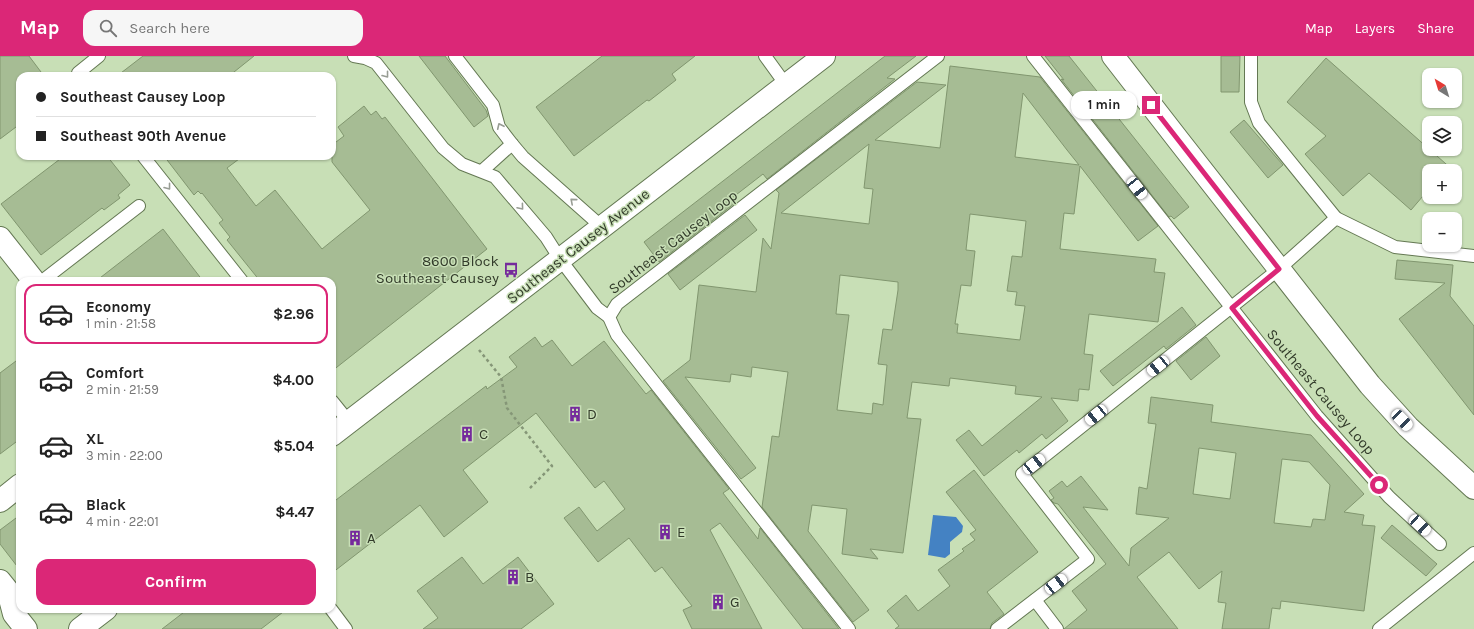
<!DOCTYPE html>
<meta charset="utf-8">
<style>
:root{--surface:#fff;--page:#f6f6f6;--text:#222;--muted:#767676;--line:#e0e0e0;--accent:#db2777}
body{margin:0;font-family:Karla,sans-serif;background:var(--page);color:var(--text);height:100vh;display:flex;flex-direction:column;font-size:15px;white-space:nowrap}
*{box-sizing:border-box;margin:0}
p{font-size:13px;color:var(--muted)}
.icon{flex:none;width:22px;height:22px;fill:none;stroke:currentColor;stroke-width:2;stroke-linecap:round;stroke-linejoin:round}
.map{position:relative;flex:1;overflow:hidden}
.panel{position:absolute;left:16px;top:221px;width:320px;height:336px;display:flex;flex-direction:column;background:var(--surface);border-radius:12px;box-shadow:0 1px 3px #0004}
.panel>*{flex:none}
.top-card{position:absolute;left:16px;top:16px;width:320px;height:88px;border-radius:12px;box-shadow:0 1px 3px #0004;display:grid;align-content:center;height:88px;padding:0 20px;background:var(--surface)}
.needle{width:26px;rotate:322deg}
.fabs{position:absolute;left:1422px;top:12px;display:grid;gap:8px}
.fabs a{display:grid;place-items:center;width:40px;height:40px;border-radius:8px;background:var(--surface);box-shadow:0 1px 3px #0004;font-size:20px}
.end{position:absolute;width:18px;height:18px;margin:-9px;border:5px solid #db2777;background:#fff;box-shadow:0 0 0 2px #fff}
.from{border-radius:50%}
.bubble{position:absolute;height:28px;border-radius:12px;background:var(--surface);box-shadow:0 1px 3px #0004;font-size:13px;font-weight:700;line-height:28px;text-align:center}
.car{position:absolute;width:12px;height:24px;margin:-12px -6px;border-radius:5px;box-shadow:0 0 3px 1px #0007;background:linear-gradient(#fff 24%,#345 0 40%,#fff 0 76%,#345 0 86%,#fff 0)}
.top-card b{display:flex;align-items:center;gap:14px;height:38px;font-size:15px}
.top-card b+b{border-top:1px solid var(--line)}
.top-card i{width:10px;height:10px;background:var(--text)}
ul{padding:7px 0 0;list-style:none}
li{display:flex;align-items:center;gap:12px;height:60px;margin:0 8px 6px;padding:0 12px;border:2px solid transparent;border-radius:12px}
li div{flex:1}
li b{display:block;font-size:15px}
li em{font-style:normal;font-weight:700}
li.current{border-color:var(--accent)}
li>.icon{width:36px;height:36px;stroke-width:1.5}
.button{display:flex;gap:8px;margin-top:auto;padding:8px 20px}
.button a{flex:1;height:46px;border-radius:12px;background:var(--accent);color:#fff;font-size:16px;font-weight:700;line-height:46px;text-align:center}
header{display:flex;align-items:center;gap:24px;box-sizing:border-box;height:56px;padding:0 20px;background:var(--accent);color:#fff}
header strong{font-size:19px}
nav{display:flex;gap:22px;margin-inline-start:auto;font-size:14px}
.search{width:280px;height:36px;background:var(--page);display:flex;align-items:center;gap:10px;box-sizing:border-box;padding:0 14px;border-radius:12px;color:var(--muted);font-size:15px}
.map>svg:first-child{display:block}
.water{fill:#4482c3}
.building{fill:#a6bc94;stroke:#81966f;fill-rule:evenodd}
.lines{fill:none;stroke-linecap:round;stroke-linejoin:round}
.lane-casing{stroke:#647853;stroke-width:14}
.street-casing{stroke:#647853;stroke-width:24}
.secondary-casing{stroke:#647853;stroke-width:24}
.path{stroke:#859677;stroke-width:2.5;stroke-dasharray:3 3;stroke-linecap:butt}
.lane{stroke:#fff;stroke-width:12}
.street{stroke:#fff;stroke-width:22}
.secondary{stroke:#fff;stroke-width:22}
.oneway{stroke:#989d94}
.route{stroke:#db2777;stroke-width:5}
.labels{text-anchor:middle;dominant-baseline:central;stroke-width:3;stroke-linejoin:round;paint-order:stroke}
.street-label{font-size:15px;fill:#323b2a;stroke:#c8dfb6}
.poi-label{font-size:15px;fill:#323b2a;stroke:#c8dfb6;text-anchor:start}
</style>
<header>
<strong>Map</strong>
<div class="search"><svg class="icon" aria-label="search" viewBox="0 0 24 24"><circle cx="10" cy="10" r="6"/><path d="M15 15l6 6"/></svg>Search here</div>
<nav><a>Map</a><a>Layers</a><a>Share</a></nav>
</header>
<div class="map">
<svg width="1474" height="573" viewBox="0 0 1474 573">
<rect width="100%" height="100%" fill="#c8dfb6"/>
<!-- water -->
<polygon class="water" points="933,459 956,461 963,470 962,476 950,486 950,498 945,502 928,499"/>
<!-- building -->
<g class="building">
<polygon points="0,0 29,0 44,20 20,20 20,68 0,83"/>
<polygon points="143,0 254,0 229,20 117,20"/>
<polygon points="419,0 445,0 486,54 488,60 474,71"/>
<polygon points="602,0 695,0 672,18 676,24 649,45 647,44 574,100 536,51"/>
<polygon points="885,0 916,0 887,22 895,23 767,123 763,118 732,142 735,147 659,206 644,186"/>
<polygon points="1045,0 1069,0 1189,151 1174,163 1171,160 1169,161 1061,23 1064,24"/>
<polygon points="1221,0 1240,0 1239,36 1221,36"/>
<polygon points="1326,2 1454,115 1429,115 1429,133 1411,154 1369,117 1343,140 1305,98 1326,80 1287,46"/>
<path d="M950,10L1040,21L1158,170L1138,185L1080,110L1074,158L1064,157L1060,193L1156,203L1154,216L1165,217L1158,266L1089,258L1084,298L1093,299L1089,334L1079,333L1078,345L1051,342L1068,365L1046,383L1042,378L1019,397L1017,394L984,420L956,384L969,374L982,390L1042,341L1015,338L1016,330L950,322L949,330L912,326L907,362L921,363L903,497L870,493L878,503L842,498L847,453L812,449L808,475L869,554L853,566L762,451L772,380L779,381L788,316L752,311L751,321L731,318L730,326L685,321L756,412L741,423L663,325L690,304L699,229L756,236L763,182L771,193L779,137L776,134L917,26L946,29L875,84L940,92ZM1023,37L1067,94L1079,109L1015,101ZM869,88L864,132L873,133L869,168L781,157ZM970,158L1026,165L1022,201L1012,200L1007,235L1017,236L1015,249L1025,250L1020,284L957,277L958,268H955L961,229L971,230L975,195L966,194ZM840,219L898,226V234L892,274L883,273L878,308L887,309L883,349L873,347L872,358L837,354L849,259L836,258Z"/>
<polygon points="364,50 371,59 376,55 382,63 385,61 487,193 332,315 332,225 260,225 227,184 230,181 219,167 223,164 202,137 201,138 198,135 194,139 164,100 243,100 227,112 256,150 275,134 322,193 370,154 332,106 332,89 344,80 338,71"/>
<polygon points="1244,64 1283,109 1268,122 1230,76"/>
<polygon points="64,100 107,100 130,129 118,139 120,142 104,154 102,152 41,199 1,148"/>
<polygon points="745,159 757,174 680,234 668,218"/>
<polygon points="163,173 203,225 96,225"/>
<polygon points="1397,204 1453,209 1450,240 1474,270 1474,359 1399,263 1445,227 1395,223"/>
<polygon points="1182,251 1196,269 1166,293 1164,290 1113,330 1100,315"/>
<polygon points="535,281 542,291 552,284 572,310 604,285 646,338 651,334 729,433 723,437 758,483 760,472 839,573 803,573 720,467 710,474 762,573 692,573 683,554 692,550 662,511 655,516 629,482 598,506 564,462 579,451 597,475 625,453 604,425 595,432 536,357 463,414 488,446 444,481 420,449 332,517 332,447 486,330 487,333 517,311 509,301"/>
<polygon points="1206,281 1220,300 1191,324 1176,305"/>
<polygon points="20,302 20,383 0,398 0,317"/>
<path d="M1151,341L1213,349L1211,366L1311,379L1364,438L1344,456L1364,459L1362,469L1375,470L1364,555L1281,545L1280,553L1272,552L1269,573H1222L1226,547L1218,546L1222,515L1199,533L1169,496L1137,521L1178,573H1064L1087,554L1072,535L1106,508L1058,448L1054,447L1051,444L1054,442L1049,435L1062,425L1067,431L1081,420L1108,454L1083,451L1129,510L1131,492L1169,462L1136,458L1139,431L1147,433L1156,368L1148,367ZM1199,392L1236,397L1230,443L1193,438ZM1282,403L1309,406L1330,429L1325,464L1313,463L1311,471L1274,467Z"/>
<polygon points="974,414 1038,496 987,536 1004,558 992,567 990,573 895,573 899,570 887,555 906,539 918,555 950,530 938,514 964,495 962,493 975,484 970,478 976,474 946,436"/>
<polygon points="20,459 20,514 0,488 0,474"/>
<polygon points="1392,469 1437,508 1426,520 1381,482"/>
<polygon points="462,501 483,528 518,501 554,548 521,573 423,573 438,562 417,535"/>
<polygon points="188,553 287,553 261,573 162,573"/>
</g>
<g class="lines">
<!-- lane casing -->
<g class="lane-casing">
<g id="lane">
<polyline points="354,0 365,2 376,7 443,92 462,108 495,121 546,181 560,203 597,252 609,261"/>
<polyline points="455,0 493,49 499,71 512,88 523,101 602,171"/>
<polyline points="765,0 786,29"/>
<polyline points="1033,0 1317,360 1389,441 1440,488"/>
<polyline points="1251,0 1251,46 1259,67 1336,162"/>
<polyline points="80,20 78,17 99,0"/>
<polyline points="143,100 242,225"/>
<polyline points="482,115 512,88"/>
<polyline points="42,225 139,150"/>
<polyline points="332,345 349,366"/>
<polyline points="1035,544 1057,573"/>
<polyline points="331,553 346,573"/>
<polyline points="849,573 617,279 609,261 617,248 938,0"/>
<polyline points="997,573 1088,503 1022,418 1279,213 1336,162 1395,191 1474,200"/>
<polyline points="1379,573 1474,497"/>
</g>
</g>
<!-- street casing -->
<g class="street-casing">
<g id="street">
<polyline points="0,182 34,225"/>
<polyline points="0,445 20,429"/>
<polyline points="0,525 8,535 14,558 26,573"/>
</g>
</g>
<!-- secondary casing -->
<g class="secondary-casing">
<g id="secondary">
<polyline points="1113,0 1179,85 1370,329 1408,371 1474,432"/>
<polyline points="332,379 824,0"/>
<polyline points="80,573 106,553"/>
</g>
</g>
<!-- path -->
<polyline class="path" points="479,294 501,321 507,352 552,410 528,434"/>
<!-- lane -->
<use href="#lane" class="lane"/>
<!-- street -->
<use href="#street" class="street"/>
<!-- secondary -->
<use href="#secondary" class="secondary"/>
</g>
<!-- one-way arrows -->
<defs><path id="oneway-chevron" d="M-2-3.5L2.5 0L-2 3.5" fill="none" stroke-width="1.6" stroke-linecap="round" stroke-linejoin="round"/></defs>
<g class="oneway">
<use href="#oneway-chevron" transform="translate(386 19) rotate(52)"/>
<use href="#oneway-chevron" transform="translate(500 70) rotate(-115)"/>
<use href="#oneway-chevron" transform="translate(168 131) rotate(52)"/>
<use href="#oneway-chevron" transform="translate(573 145) rotate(-139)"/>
<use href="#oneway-chevron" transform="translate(521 151) rotate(50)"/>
</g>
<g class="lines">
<!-- route -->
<polyline class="route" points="1151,49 1279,213 1232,252 1317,360 1379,429"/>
</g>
<!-- icons -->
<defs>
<g id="bus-bare" transform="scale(1.2)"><path d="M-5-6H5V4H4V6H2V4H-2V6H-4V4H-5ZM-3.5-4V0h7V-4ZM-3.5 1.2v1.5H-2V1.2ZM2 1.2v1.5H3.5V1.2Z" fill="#752a9c" stroke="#c8dfb6" stroke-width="2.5" paint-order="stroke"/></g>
<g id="building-bare" transform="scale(1.2)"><path d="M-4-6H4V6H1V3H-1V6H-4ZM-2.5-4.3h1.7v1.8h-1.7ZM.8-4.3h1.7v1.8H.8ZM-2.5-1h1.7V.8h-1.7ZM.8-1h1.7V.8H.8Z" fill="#752a9c" stroke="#c8dfb6" stroke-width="2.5" paint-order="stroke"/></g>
</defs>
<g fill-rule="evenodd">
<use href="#bus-bare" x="511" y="214"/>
<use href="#building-bare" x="575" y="358"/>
<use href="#building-bare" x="467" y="378"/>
<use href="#building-bare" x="665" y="476"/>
<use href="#building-bare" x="355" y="482"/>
<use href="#building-bare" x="513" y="521"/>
<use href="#building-bare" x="718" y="546"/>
</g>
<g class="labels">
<!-- street labels -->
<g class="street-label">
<text transform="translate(673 186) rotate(-38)">Southeast Causey Loop</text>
<text transform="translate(578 190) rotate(-38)">Southeast Causey Avenue</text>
<text transform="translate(1321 336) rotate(50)">Southeast Causey Loop</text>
</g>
<!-- poi labels -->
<g class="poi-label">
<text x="499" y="205" text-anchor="end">8600 Block<tspan x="499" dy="17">Southeast Causey</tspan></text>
<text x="587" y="358">D</text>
<text x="479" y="378">C</text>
<text x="677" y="476">E</text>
<text x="367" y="482">A</text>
<text x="525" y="521">B</text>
<text x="730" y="546">G</text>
</g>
</g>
</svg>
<div class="fabs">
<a><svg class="needle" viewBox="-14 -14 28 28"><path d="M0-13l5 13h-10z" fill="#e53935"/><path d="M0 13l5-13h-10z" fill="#767676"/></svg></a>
<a><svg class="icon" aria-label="layers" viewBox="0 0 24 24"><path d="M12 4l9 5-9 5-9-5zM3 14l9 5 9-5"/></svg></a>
<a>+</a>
<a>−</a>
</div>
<i class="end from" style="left:1379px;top:429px"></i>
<i class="end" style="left:1151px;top:49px"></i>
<div class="bubble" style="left:1071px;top:35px;width:66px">1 min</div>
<i class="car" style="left:1137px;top:132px;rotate:142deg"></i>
<i class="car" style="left:1158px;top:310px;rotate:231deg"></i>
<i class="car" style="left:1096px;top:359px;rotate:231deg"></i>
<i class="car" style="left:1402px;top:364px;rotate:136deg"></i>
<i class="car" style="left:1034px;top:408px;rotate:52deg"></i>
<i class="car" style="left:1420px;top:469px;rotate:133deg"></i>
<i class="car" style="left:1056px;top:528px;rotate:52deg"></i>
<div class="top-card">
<b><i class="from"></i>Southeast Causey Loop</b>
<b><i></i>Southeast 90th Avenue</b>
</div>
<section class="panel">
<ul>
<li class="current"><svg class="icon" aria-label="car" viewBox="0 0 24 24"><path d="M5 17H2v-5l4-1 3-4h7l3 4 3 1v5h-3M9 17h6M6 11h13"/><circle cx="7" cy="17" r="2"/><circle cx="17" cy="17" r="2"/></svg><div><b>Economy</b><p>1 min · 21:58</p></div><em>$2.96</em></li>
<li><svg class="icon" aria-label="car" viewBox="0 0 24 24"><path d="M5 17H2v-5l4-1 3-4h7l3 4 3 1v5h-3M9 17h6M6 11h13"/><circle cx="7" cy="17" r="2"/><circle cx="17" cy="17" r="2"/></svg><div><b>Comfort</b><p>2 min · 21:59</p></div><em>$4.00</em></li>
<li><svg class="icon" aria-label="car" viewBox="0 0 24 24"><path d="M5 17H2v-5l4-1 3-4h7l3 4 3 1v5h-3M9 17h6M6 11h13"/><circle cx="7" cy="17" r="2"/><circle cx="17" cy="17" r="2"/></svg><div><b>XL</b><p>3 min · 22:00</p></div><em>$5.04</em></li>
<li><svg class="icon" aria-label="car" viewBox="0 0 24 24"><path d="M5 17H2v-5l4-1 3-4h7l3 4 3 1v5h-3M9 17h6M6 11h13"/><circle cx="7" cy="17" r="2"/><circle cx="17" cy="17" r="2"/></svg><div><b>Black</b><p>4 min · 22:01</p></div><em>$4.47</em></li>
</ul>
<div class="button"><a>Confirm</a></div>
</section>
</div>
